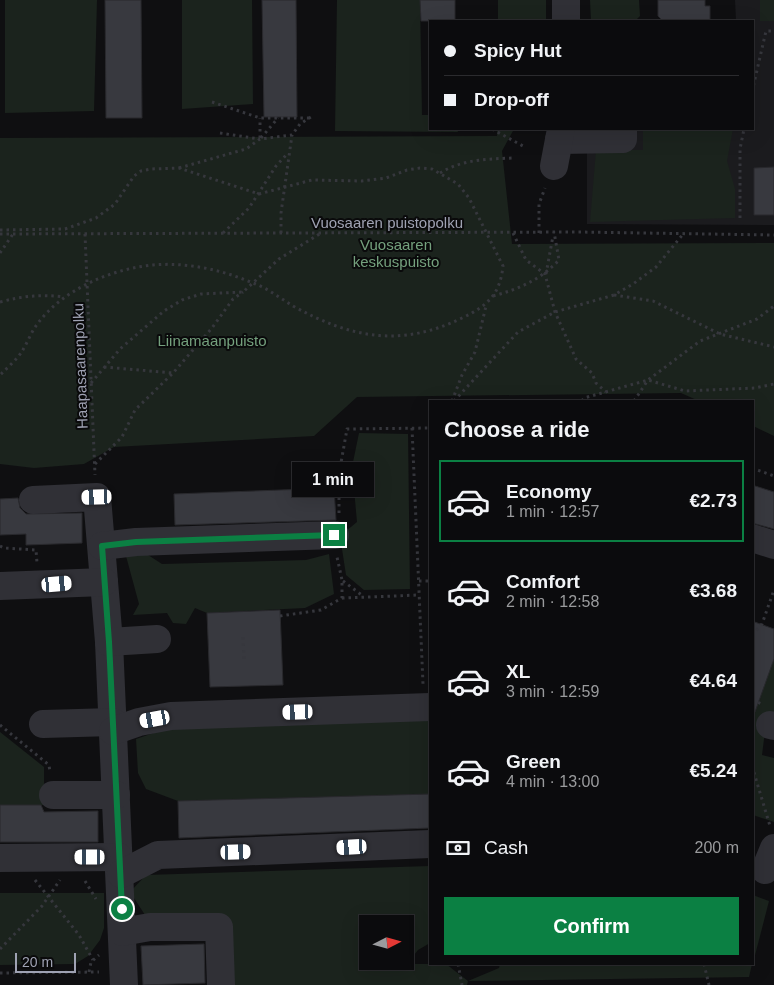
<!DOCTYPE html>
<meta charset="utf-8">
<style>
:root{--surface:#0b0b0d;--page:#19191b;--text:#f1f3f6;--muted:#9a9b9d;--line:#2b2b2e;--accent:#0b8043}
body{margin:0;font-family:Arial,sans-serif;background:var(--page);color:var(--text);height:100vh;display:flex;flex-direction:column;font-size:19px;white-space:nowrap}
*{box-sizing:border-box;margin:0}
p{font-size:16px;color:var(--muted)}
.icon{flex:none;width:28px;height:28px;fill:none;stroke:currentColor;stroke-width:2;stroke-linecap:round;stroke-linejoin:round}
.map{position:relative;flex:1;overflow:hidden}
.side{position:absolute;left:429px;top:400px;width:325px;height:565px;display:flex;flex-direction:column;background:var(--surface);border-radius:0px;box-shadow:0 5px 20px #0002,0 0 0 1px var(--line)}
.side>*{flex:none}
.banner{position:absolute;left:429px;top:20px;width:325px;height:110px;border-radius:0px;box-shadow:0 5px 20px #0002,0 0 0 1px var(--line);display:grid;align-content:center;height:110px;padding:0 15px;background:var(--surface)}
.needle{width:32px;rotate:84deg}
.fabs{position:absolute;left:359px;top:915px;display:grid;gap:10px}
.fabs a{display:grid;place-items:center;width:55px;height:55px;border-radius:0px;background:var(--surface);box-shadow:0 5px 20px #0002,0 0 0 1px var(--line);font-size:25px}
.scale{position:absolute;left:15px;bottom:12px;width:61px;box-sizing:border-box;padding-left:5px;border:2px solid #9fa2b3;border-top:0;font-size:14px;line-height:18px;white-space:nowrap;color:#9fa2b3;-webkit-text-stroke:4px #0a0a0b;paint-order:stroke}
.end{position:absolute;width:22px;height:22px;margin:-11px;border:6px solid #0b8043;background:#fff;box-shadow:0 0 0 2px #fff}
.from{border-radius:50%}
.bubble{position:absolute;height:35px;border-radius:0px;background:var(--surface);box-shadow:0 5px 20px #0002,0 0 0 1px var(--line);font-size:16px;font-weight:700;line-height:35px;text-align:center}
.car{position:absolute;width:15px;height:30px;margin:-15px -8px;border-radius:6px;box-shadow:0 0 4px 1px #0007;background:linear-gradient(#fff 24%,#345 0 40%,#fff 0 76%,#345 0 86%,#fff 0)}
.banner b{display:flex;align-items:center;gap:18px;height:48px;font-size:19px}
.banner b+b{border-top:1px solid var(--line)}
.banner i{width:12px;height:12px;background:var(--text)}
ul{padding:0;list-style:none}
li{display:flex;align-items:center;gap:15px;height:82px;margin:0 10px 8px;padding:0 5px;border:2px solid transparent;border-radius:0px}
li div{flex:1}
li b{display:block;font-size:19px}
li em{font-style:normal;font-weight:700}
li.on{border-color:var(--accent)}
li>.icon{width:45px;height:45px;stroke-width:1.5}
h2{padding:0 15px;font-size:22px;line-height:60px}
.pay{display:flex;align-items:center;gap:12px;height:55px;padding:0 15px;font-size:19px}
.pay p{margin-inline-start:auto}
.button{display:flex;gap:10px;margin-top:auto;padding:10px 15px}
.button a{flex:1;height:58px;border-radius:0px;background:var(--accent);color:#fff;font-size:20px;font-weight:700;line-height:58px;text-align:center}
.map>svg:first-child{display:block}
.built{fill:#1b1b1e}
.green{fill:#1b231d;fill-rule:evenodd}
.building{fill:#38393f;stroke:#29292d}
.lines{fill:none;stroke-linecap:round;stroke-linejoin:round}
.path{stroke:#36373d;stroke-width:3;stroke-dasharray:2.5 4;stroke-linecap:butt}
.minor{stroke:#303036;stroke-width:28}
.route{stroke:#0b8043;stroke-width:6}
.labels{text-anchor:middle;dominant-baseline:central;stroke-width:4;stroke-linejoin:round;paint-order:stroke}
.street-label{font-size:15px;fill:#9fa2b3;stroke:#0a0a0b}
.park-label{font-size:15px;fill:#74a07d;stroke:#0a0a0b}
</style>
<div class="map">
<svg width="774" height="985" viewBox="0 0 774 985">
<rect width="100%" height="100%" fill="#0f0f11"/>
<!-- built -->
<polygon class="built" points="735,0 774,0 774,225 587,224 587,129 752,129 752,21 736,21"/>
<!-- green -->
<g class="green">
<polygon points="5,0 97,0 94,111 5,113"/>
<polygon points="182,0 252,0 253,104 182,109"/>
<polygon points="337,0 420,0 422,115 430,115 430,129 457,129 458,132 335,131"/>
<rect x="498" y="0" width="48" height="21"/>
<polygon points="590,0 639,0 640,16 635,21 591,21"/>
<rect x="760" y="0" width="14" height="21"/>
<polygon points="497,129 514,129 502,151 512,244 774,243 774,436 753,426 752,401 699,401 681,393 357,397 314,436 114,447 84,464 34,468 0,464 0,138 497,136"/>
<polygon points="643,129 733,129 727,161 735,189 735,218 590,222 596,150 643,150"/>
<polygon points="359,433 408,434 410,589 364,590 346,575 340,536 357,522 352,467"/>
<polygon points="145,553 162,564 306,560 329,554 334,594 305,608 207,613 195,608 186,624 173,623 167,613 133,615 139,604 126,556"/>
<polygon points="774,659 774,732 765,731 762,755 774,758 774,822 753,815 752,700"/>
<polygon points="430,715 430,794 178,801 146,789 138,773 136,739 180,724"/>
<polygon points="0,732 44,767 44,805 0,805"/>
<path d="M430,866V943L418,950L404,968L413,964H446L468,981L499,968L500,964H752L749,977L468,981L467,985H227L233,949L147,918L130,892L146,875ZM368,924H405V961H368Z"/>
<polygon points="0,893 104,893 104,928 100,940 88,956 75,964 0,965"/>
<polygon points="753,895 769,901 753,963 752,895"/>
</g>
<!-- building -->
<g class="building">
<polygon points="105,0 141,0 142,118 106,118"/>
<polygon points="262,0 296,0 297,117 264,117"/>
<polygon points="420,0 455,0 455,21 421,21"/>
<polygon points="658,0 705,0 705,6 710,6 710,21 663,21 658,16"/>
<polygon points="774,167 774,215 754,215 754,168"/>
<polygon points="752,485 774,492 774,529 752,523"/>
<polygon points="334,488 336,520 175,525 174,494"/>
<polygon points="18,498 20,508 26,514 82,513 82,543 26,545 26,534 0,535 0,499"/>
<polygon points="280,610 283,685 210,687 207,613"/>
<polygon points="752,621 774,629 774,659 755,712 752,712"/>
<polygon points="430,794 430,828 179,838 178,801"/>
<polygon points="0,805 41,805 44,812 98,811 98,842 0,842"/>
<polygon points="204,944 205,983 143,985 141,946"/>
</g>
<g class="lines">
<!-- path -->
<g class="path">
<polyline points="752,92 766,31 774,31"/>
<polyline points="212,102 260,118 309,118"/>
<polyline points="492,129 523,146"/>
<polyline points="220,133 259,139"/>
<polyline points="260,138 260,118"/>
<polyline points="261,138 278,118"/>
<polyline points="179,168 246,149 260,139 292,135 300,124 314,115"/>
<path d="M440,173C463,159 488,159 514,158"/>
<polyline points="740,218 740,149 744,129"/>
<path d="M0,230L65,229L96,218L115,204L134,176L141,171L151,169L179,168L259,194L312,180L362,181L386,178L407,170L420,168L432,169L458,184L469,198L503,266C500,295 487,306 462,318C400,348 351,338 293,306C280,298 267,288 253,283C222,270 188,262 153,265C111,269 64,289 38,323C31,332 27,344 21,353C15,361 7,368 0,375"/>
<polyline points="223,233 249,208 276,166 288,153"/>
<polyline points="281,233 281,213 292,135"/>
<polyline points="513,233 526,260 545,274 555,312 576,359 592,373 596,383 606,392"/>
<polyline points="539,233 539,204 545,188"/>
<polyline points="0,234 579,232 774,235"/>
<polyline points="85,234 95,475"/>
<polyline points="0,253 13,234"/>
<polyline points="546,274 553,236"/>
<polyline points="614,295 653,301 720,334 774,347"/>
<path d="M493,296C519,289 540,280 559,260L554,232"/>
<path d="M0,302C23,296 41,294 64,297"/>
<polyline points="104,367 173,373"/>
<polyline points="91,383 120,349 164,311 182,300 201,294 243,292 279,259 321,233"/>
<polyline points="452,401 462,375 475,352 486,306"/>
<polyline points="454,401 518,332 555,312 614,295 633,284 656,267 684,233"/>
<polyline points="582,401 584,398 648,380 685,391 755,388 774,384"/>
<polyline points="634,401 648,380 700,341 757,319 774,306"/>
<polyline points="412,428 423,684"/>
<polyline points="95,464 122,437 135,410 173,373 212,328 233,299 243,292"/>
<polyline points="752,468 774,476"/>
<polyline points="339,513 339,474 347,429 430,428"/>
<polyline points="0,546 4,548 36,550 37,563"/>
<polyline points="343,581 363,596"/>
<polyline points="419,581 430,581"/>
<polyline points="342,598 419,595"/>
<polyline points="280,616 321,610 342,598 342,580 337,557"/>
<polyline points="752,635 762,624 774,590"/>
<polyline points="243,637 244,660"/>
<polyline points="752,700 762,704"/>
<polyline points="0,725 49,765 50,772"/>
<polyline points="752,766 770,826"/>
<polyline points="35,880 79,935 93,960"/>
<polyline points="85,881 96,899"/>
<polyline points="0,949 42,906 60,880"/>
<polyline points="458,964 462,985"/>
<polyline points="704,964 709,985"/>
<polyline points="89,972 91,962 99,955"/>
<polyline points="0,973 99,972"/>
</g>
<!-- minor -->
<g class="minor">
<polyline points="566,21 566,0"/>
<polyline points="559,140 623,139 623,129"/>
<polyline points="554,166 561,129"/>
<polyline points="33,500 97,497 109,642 124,985"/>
<polyline points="752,538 774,545"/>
<polyline points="102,546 136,542 335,535"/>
<polyline points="0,586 104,582"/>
<polyline points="109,642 157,639"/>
<polyline points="43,724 113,722"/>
<polyline points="770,725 774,726"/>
<polyline points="113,731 139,722 171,716 430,707"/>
<polyline points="53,795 116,795"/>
<polyline points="0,858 119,857"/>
<polyline points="765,870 774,848"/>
<polyline points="121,874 158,855 430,844"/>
<polyline points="122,932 150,927 219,927 221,985"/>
</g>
</g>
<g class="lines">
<!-- route -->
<polyline class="route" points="122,909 109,642 102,546 136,542 334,535"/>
</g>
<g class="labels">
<!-- street labels -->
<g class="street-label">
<text x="387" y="222">Vuosaaren puistopolku</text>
<text transform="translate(80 366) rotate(-92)">Haapasaarenpolku</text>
</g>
<!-- park labels -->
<g class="park-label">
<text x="396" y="244">Vuosaaren<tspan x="396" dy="17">keskuspuisto</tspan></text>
<text x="212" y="340">Liinamaanpuisto</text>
</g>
</g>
</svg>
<div class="fabs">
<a><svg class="needle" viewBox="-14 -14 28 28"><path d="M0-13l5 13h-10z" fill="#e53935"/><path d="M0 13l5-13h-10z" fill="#9a9b9d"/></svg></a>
</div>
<div class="scale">20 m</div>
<i class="end from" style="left:122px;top:909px"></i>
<i class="end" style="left:334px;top:535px"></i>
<div class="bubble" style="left:292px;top:462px;width:82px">1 min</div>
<i class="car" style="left:97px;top:497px;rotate:268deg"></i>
<i class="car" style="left:57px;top:584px;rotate:85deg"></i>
<i class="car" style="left:298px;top:712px;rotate:268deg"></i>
<i class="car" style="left:155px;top:719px;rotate:260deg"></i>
<i class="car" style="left:352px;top:847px;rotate:267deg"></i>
<i class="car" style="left:236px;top:852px;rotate:88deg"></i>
<i class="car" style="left:90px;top:857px;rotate:270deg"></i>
<div class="banner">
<b><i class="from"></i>Spicy Hut</b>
<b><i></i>Drop-off</b>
</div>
<section class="side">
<h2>Choose a ride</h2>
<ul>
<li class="on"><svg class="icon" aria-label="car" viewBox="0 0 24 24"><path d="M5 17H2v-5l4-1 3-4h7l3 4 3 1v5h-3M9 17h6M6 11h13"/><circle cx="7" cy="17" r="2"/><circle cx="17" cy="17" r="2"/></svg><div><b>Economy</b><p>1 min · 12:57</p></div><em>€2.73</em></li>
<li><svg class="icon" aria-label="car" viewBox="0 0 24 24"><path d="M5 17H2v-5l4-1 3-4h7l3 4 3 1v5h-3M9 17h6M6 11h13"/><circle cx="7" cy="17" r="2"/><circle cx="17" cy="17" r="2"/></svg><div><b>Comfort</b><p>2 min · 12:58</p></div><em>€3.68</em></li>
<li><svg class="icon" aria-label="car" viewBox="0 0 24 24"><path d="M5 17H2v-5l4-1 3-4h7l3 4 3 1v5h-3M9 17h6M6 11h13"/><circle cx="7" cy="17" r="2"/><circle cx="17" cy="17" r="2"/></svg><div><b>XL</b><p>3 min · 12:59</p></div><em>€4.64</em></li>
<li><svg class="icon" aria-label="car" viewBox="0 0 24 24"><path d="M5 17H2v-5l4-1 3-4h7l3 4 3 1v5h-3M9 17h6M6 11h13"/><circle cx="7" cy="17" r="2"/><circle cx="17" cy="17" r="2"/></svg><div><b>Green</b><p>4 min · 13:00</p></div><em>€5.24</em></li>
</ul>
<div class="pay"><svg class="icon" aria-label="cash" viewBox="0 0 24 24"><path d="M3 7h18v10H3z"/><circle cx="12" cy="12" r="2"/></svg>Cash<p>200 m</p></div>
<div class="button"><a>Confirm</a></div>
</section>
</div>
